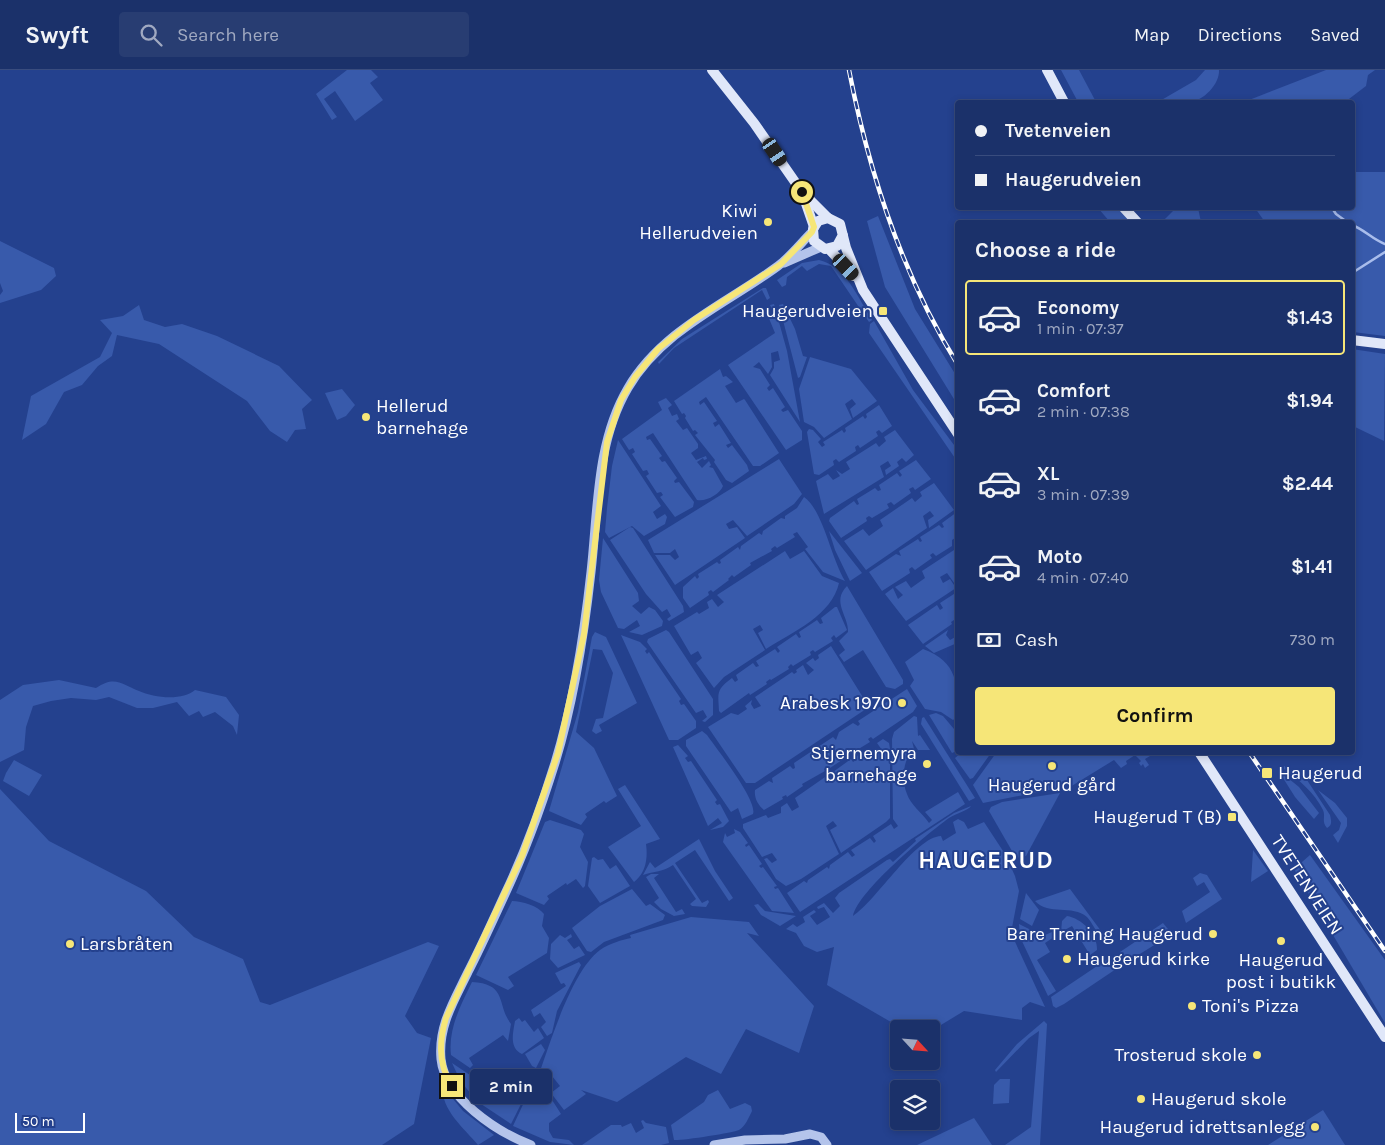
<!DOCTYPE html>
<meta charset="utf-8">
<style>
:root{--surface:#1b316a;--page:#283d72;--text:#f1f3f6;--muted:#a0a9c1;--line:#394c7e;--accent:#f6e678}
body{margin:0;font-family:Karla,sans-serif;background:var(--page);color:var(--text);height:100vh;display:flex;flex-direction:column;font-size:19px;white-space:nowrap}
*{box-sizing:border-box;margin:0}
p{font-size:16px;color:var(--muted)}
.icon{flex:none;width:28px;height:28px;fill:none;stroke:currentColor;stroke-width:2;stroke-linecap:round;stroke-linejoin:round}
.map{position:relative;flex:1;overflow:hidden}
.side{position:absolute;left:955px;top:150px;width:400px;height:535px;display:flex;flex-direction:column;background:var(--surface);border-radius:5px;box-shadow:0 2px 8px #0003,0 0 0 1px var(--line)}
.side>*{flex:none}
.top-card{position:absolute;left:955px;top:30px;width:400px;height:110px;border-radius:5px;box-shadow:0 2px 8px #0003,0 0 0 1px var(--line);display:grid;align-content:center;height:110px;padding:0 20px;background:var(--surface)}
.needle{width:32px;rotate:116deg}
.tools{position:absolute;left:890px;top:950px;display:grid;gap:10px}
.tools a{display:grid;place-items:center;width:50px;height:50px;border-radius:5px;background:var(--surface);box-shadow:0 2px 8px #0003,0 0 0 1px var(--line);font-size:25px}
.scale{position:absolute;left:15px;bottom:12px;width:70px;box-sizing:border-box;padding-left:5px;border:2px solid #fff;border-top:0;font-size:14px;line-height:18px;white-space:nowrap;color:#fff;-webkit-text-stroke:4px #24418e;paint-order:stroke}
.end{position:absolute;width:22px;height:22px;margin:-11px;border:6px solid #f6e678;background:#111;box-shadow:0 0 0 2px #111}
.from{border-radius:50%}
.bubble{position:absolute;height:35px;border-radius:5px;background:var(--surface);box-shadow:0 2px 8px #0003,0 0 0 1px var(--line);font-size:16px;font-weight:700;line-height:35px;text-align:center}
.car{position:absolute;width:15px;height:30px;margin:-15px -8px;border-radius:6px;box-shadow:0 0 4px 1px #0007;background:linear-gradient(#222 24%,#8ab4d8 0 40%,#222 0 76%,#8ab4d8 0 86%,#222 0)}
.top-card b{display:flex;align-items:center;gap:18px;height:48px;font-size:19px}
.top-card b+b{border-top:1px solid var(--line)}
.top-card i{width:12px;height:12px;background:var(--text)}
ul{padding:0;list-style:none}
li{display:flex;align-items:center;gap:15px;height:75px;margin:0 10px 8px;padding:0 10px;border:2px solid transparent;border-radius:5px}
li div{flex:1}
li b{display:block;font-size:19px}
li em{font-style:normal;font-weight:700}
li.selected{border-color:var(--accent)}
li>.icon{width:45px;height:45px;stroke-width:1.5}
h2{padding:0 20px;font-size:22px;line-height:60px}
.pay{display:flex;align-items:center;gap:12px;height:55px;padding:0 20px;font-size:19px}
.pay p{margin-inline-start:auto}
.cta{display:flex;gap:10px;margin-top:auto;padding:10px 20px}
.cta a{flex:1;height:58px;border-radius:5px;background:var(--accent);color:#111;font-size:20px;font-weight:700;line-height:58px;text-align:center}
header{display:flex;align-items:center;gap:30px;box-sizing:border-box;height:70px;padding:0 25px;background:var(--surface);border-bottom:1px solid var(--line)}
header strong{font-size:24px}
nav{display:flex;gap:28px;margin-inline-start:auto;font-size:18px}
.search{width:350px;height:45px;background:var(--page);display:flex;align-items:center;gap:12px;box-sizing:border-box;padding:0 18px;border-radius:5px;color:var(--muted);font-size:19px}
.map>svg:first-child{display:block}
.green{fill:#385aab}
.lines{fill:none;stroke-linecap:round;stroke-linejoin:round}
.stream{stroke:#a9bdec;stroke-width:2.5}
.tertiary{stroke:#b4c4eb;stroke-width:9}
.secondary{stroke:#e0e7f9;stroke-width:10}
.rail-casing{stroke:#fff;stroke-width:4.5}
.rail{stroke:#24418e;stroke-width:2.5;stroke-dasharray:8;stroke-linecap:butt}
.route{stroke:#f6e678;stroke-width:6}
.poi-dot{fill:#f6e678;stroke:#24418e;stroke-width:2}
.labels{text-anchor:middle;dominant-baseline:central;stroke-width:4;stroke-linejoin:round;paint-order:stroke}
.poi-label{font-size:19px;fill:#fff;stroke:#24418e;text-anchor:end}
.street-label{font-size:19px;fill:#fff;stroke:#24418e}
.district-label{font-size:24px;font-weight:bold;letter-spacing:1px;fill:#fff;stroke:#24418e}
</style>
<header>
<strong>Swyft</strong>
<div class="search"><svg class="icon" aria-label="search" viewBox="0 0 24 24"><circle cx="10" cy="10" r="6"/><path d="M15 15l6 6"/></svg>Search here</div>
<nav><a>Map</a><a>Directions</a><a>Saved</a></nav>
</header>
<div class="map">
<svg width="1385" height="1075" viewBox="0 0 1385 1075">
<rect width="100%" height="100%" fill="#24418e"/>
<!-- green -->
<g class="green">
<polygon points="347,0 371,0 378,7 370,13 383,30 355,51 335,21 324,29 337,47 332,50 316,24"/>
<polygon points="1061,0 1079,0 1096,32 1078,32"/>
<path d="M1205,0H1219C1220,14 1203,31 1190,32C1179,34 1168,33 1158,32L1196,10Z"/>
<polygon points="1326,0 1375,0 1368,5 1366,16 1345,32 1244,32"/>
<polygon points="1353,102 1385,102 1385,266 1353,262 1352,152 1265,152 1255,138 1352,138"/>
<polygon points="1098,138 1117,138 1130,152 1110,152"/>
<polygon points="1176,138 1198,138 1201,152 1162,152"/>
<polygon points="878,146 915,239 957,307 957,334 885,217 867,151"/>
<polygon points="0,171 54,198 56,206 41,220 0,233 0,225 3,221 0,213"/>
<path d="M819,190C846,196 858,228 872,250L869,252L831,196L819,194L807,201L802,196L787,207L786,215L782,217L777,210L802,193Z"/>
<polygon points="763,218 766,218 770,228 767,230 762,220 674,278 659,294 658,292 682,269"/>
<polygon points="774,234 787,281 800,352 770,305 774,298 774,292 780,290 778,281 771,283 772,297 768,304 759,292 753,297 760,299 770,315 767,318 769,321 773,318 785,337 781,340 783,342 788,340 802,361 802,370 786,380 728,295 775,263 768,246 774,243 770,235"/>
<polygon points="783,234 795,259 803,286 807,287 800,307 798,308 779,235"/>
<polygon points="139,235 144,250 165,257 182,254 217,266 279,296 312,330 302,339 306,359 295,360 287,372 270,361 247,331 159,274 117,265 112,286 98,296 82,315 64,322 46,354 22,370 31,326 100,287 112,263 100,250 123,246"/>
<polygon points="874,251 913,320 957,379 957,391 869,263 870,254"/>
<polygon points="1352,279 1385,284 1384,371 1353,356"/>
<polygon points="810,287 851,299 877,331 853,348 850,339 856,334 852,329 845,334 852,349 824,368 814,357 804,352 799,319"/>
<polygon points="720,299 723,307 726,306 733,312 725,316 736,333 744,329 745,330 779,383 760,396 753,396 706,327 699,332 700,335 704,332 717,351 713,353 715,357 719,354 731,373 726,375 728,378 732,375 747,395 749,401 732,413 726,410 714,392 715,390 695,365 698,363 695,360 693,361 685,348 686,346 684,343 682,344 674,331"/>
<polygon points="342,319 355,335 346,346 337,350 325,323"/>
<path d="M666,328L672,335L668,338L672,346L677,344L679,349L676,351L683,360L687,358L698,374V378L691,383L696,390L706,386L707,389L704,390L703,388L697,392L702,398L709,391L711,395L709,397L713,398L723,416C720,424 706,432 697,430L653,363L646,367L647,370L650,369L662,386L659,388L662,392L665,391L677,408L674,411L675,413L679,412L694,432L693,437L675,447L660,427L663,425L661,422L657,423L646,406L649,404L647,400L643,401L632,384L635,382L633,378L629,380L622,369L662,340L658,332Z"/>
<polygon points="879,335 892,356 882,363 879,360 876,362 878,366 860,378 858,375 855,377 856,381 839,392 836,389 833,391 834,395 819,405 814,404 807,362 809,359 813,360 821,369 818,372 822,377 825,375 823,372 842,360 844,363 846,361 845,358 863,346 865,349 867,347 866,344"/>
<polygon points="895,360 914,385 906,392 902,388 897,392 899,396 886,405 885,400 891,396 888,391 880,396 884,407 824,444 816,411 828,404 833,410 840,406 836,400 842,404 850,399 846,392 876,373 879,377 886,371 884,367"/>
<polygon points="618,370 661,436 653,442 657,449 665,444 667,447 665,454 644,466 632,456 609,468 605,462 607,438 612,396"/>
<polygon points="779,389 802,424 794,434 747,466 733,450 726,454 729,459 737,457 745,468 675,515 655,485 670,485 675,490 679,487 675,479 670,483 654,483 648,470"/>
<polygon points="916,390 931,409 915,420 913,417 909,419 911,423 894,435 891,432 887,434 889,438 872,448 869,446 866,448 867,451 841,468 829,451 830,448 854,431 857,435 859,434 857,429 875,418 878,421 881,420 879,415 897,403 900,407 902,405 899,401"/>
<polygon points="934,413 954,440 929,458 928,450 934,446 930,441 923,446 927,458 866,500 844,471 863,459 869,466 883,456 880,450 912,428 915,432 922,426 920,422"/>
<path d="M804,427C823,440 831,488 845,511L823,502L805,479L808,477L797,462L793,464L795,467L777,478L775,476L771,479L772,481L750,493L751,495L734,507L732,505L728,509L729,510L713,522L711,520L708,522L709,525L690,538L683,528V517L695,506L697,509L699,507L698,504L717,492L719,494L721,493L720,490L738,477L740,480L741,476L759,463L762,465L763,461L781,448L785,449V446L797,438Z"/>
<polygon points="957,442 957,471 955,468 952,470 952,476 936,486 933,483 930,485 932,488 915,500 912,497 909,499 910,503 882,521 869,502 896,484 901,486 899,481 918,469 920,472 922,471 920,467 939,455 942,458 944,457 942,453"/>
<polygon points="630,457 633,458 683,536 684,542 669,551 667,549 671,546 667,539 662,542 646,524 610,470"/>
<polygon points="829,461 862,503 850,511 835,480"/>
<polygon points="603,468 638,523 639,531 632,536 641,544 649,537 655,540 663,551 662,556 642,565 629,562 640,556 637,550 624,559 618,558 601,522 599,510"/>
<polygon points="954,480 957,483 957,517 947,503 940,507 943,513 950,509 956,518 906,551 885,524 893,518 898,529 903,525 895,517 906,511 911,518 925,508 922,501"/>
<path d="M785,481L790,489L804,481L822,506L839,513C832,545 793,562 766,579L758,563L763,560L760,555L753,559L765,580L724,607L714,618L696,593L702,588L698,581L691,585L674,556L697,542L699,544L709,538L707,532L712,529L718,537L724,532L717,525Z"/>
<path d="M847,516L903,610V614L895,619L886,617L863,580L844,592L839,585L845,580L839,571L848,562C849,546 831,532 847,516Z"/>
<polygon points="957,522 957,551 954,550 951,552 952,554 923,574 908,555 937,535 940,540 943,538 940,533"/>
<path d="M835,537H837L847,560L836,568L834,565L831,568L833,571L815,582L813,580L810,582L811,585L793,596L791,594L788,597L789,599L771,610L770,609L766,612L767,614L750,625L749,623L721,643L719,641C718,622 716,620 732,608L735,612L738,610L736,605L753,593L756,597L759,596L756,591L775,579L778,583L780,581L777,577L796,564L799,568L801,567L799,562L817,550L820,554L823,553L821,548Z"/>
<polygon points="666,560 669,562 713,629 713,645 705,652 702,651 707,647 703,640 696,643 647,572 648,569"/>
<polygon points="948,560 946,565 950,570 957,566 957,573 934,583 925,576"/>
<polygon points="595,562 606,567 637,633 599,655 602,661 596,664 592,661 596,649 603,648 613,603 602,580 593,579 576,662 594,678 617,726 606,733 604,731 585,744 587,747 581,755 549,741 578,642 592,567"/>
<polygon points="621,565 640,572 647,579 645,581 647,584 649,582 681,629 679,631 681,635 684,634 696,651 696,658 678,670 669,670"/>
<polygon points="831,576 869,637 755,713 746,713 708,657 731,643 738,645 747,639 745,636 752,630 751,634 754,639 761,636 755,627 792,602 794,604 797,602 796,600 803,595 808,605 814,600 806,593 813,588 815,591 819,588 818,585"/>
<path d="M923,579C958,592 958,614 957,647L953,650L941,642L925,639L910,616L914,610L905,592Z"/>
<path d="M59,610L96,618C115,605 122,614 139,621C154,628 183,631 195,620L226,627L239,645L237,665L233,656L215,642L203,647L199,641L189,646L177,632L153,638H137L109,627L96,630L71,628L51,631L33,636L26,657L24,680L0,692V630L23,615Z"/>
<path d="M907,619L917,636L913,642L873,669L871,667L868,669L870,672L852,683L850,682L847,684L848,686L830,698L828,696L824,699L825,701L802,714L803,716L787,727L786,725L782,727L783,729L764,740C758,735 754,728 755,720L769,711L773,713L772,708L790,696L793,699L795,698L794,693L812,681L814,685L816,683L815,679L833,667L836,670L839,662L853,653L858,656L860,654L858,651Z"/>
<polygon points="936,643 943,646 954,659 956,658 954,654 957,652 957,681 952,683 929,645"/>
<path d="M914,646L917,647L918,666L920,665L930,680H918L912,671L914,679C903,688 901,711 907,724C910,734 923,744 929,753L932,750L925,742L958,722L965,734L800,842L787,823L804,811L807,813L808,810L827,797L829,799L830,795L848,782L852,787L855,785L851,780L870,768L874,773L876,771L873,766L891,754L894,759L898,756L893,749L892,669L894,662Z"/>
<polygon points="924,647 975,728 969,731 921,654 922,648"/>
<path d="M702,661L707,665C716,678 758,731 753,744L742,749L738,738L731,742L686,676V670Z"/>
<polygon points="883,669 889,673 890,679 890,748 886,752 841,783 830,760 837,756 833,751 826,756 839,784 801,809 786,816 776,809 764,789 767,788 772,793 777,790 772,783 762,787 743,758 743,754 766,745 768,748 781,743 781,737 787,733 792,741 799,737 795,728 828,705 831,708 835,705 833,702 851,689 853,692 856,690 855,687 868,680 873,686 882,680 877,673"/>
<polygon points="678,675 688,686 685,688 688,692 691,691 717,730 715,732 717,735 720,734 729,751 723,757 710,760 722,753 718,748 708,756 673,677"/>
<polygon points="961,683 972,683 974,686 980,683 991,683 973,708 970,709 955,688"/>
<polygon points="1148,683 1150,686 1145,689 1149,695 1145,698 1143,694 1141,696 1139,693 1141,691 1135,685 1126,691 1127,694 1121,698 1114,690 1070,717 1067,713 1064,717 983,733 973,715 996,683"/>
<polygon points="14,690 42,705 29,726 3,711 6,703"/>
<path d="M1284,696L1300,707L1303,704L1305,707L1330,745C1331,750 1333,755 1327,758C1321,751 1326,747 1323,740C1314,722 1299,710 1284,699Z"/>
<polygon points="1278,700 1299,717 1319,743 1314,749 1295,727"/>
<path d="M625,715L660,769L646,774C648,788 646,803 634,812L608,777L641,756L618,719Z"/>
<polygon points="0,719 49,771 146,821 194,867 243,889 260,932 270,935 428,872 439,876 405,946 417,963 431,968 414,1054 382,1075 0,1075"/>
<polygon points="1318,720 1335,733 1347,748 1347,756 1338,773 1333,765 1339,760 1341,753"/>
<polygon points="1060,723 1026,786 1016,788 989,741 991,737 1002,732"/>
<path d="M971,736C969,740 955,744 949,748C927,764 858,821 853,846C877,830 915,767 941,766L943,771L956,763L953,752L958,749L964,752L968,759L984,752L1005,784L1015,806L1019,821L1011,863L1045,937L1030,932L1022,938V950L964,941L931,961V959H903L827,915L834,877L817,882L804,876L796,863L786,859L793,854L797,857L805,852L803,847L814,840L816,842L810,846L817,855L830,847L824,837L818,839L817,837L824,833L833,843L840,836L835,828L839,823L887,790L890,789L893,792L916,771L915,769L954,743Z"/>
<polygon points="550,750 581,760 584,764 580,777 588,792 585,816 583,818 576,809 567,815 566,813 547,826 549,829 544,835 516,823 545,752"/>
<polygon points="734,759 740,762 748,773 745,775 746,777 749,775 762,794 759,796 761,798 763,797 777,816 774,817 775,819 778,818 794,843 772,841 723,772 725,763 727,767 735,763"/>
<path d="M699,769L715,801L733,828L729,831L695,780L675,793L702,833L708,830L709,832L706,837L692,836L690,834L696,829L673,795C663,802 654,801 643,805L650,792L655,798Z"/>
<polygon points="1253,780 1268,801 1251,812"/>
<polygon points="1310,785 1385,890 1385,953 1294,799"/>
<polygon points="594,787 598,790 603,789 610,799 616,795 630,816 600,833 588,816 592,788"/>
<polygon points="1200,803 1207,805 1222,829 1186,853 1182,841 1210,822 1204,812 1197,816 1193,808"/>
<polygon points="651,804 659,804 654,808 676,842 682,839 685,844 674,846 661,839 654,832 659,828 646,807"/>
<polygon points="632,819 646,836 650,834 665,845 663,850 604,872 591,882 587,881 572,858 600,836"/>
<path d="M1070,819L1101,861L1098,863C1094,858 1091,851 1087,847C1072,834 1049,846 1035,831Z"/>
<polygon points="1026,823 1039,840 1032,856 1020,849"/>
<path d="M512,831C522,831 538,836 544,844L542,856L549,868L547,883L508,907L514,916L508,920L476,905Z"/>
<polygon points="758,834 765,841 796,846 780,856 761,845 754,835"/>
<path d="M1067,846C1081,848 1098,864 1097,880L1090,885L1072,856L1061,862L1062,851Z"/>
<path d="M691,847L749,852L759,866L747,863L814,936L799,983L746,959L721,1004L686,987L617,1032L581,1020L586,1024L564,1040L551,1023L560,1016L548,1001L543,1004L540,1001C552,968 572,901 600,880C610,873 622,870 631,868L630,865Z"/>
<polygon points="1163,853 1172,864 1127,892 1120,882"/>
<polygon points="1019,854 1043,866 1052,862 1057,865 1045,873 1050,882 1037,890 1056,921 1048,926 1020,867"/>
<polygon points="571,864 572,867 567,870 574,879 579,876 585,885 558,898 550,889 551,874 560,865 565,868"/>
<polygon points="1112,886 1119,897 1064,934 1056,938 1053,936 1051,927"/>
<polygon points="579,892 581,895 557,941 552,963 547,966 541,957 546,952 540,943 534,947 531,940 566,916 564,913 561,914 555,903"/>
<path d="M472,912C508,914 496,934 511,954L508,971L503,965L469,988L473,995L470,998L451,985C448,958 461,935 472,912Z"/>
<path d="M519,948L522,952L525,950L534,962L538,958L544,968L522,984C509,978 513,963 515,951Z"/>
<polygon points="1044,951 1047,954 1040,1075 1005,1075 1031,1057 1039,961 1029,968 996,1002 995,1000 1017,974"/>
<polygon points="541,974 545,980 536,998 532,996 525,984"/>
<polygon points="452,993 470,1005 480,1019 479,1023 472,1025 461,1012"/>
<polygon points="523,999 528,1000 535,1006 511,1054 478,1032 483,1027 487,1032 492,1028 488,1023"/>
<polygon points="1000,1009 1010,1009 1009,1033 993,1034 994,1015"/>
<polygon points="534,1011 540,1011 561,1044 549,1053 549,1061 553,1068 569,1070 574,1075 550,1072 513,1056"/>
<path d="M444,1018L463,1041L494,1065L478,1075C466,1060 439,1038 444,1018Z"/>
<path d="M718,1020L730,1039L745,1033L751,1036L752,1041C749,1047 745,1057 739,1060C733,1063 679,1071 674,1070L671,1055L704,1032L708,1025Z"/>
<polygon points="1323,1040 1345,1075 1268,1075"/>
<polygon points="974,1048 992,1075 917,1075"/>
<polygon points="643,1050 646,1053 666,1057 669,1073 661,1075 582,1075 611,1055 621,1055 622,1057 631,1053 636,1063 644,1058 641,1051"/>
</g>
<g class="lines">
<!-- stream -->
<g class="stream">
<polyline points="1332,138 1336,144 1347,152"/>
<path d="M1352,155C1365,160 1372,169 1385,174"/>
<polyline points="1352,203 1385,182"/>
</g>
<!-- tertiary -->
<g class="tertiary">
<polyline points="784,193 821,177"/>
<path d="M531,1075C497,1062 445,1028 441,989C438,956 454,931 468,902C481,877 493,850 505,824C525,782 541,738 555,693C574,631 584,566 591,502C598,440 596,372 628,318C662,260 726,234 778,196C790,187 801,173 812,162"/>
<polyline points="714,1075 745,1070 785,1069 810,1064 821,1067 827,1075"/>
</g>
<!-- secondary -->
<g class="secondary">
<polyline points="712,0 754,53 802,122 828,148"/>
<polyline points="1047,0 1064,32"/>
<polyline points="802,122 814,157"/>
<polyline points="1124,138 1137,152"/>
<polyline points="843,165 837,176 825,179 814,171 813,159 818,151 828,148 840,154 846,178 863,220 958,364"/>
<polyline points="829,179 854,206"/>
<polyline points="1352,270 1385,274"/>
<polyline points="1199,682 1385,967"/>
</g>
<!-- rail casing -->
<g class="rail-casing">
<g id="rail">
<path d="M849,0C869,103 902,205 958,295"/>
<polyline points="1249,682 1385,881"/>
</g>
</g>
<!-- rail -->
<use href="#rail" class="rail"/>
</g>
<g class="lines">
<!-- route -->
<path class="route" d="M452,1016C438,995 439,971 446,948L522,786L558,683L584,564L607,372L621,330L635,307L658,279L694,250L781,194L812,162L814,157L802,122"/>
</g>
<!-- markers -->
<g class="poi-dot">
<circle cx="768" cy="152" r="5"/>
<rect x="878" y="236" width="10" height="10" rx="2.5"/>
<circle cx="366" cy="347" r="5"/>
<circle cx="902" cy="633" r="5"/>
<circle cx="927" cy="694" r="5"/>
<circle cx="1052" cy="696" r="5"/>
<rect x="1261" y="697" width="12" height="12" rx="2.5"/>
<rect x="1227" y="742" width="10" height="10" rx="2.5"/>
<circle cx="1213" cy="864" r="5"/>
<circle cx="1281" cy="871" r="5"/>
<circle cx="70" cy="874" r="5"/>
<circle cx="1067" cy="889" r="5"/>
<circle cx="1192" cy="936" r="5"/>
<circle cx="1257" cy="985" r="5"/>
<circle cx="1141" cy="1029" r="5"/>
<circle cx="1315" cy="1057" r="5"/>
</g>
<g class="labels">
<!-- poi labels -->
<g class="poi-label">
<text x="758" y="141">Kiwi<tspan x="758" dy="22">Hellerudveien</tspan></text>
<text x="873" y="241">Haugerudveien</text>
<text x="376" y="336" text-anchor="start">Hellerud<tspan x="376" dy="22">barnehage</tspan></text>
<text x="892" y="633">Arabesk 1970</text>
<text x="917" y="683">Stjernemyra<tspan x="917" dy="22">barnehage</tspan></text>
<text x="1278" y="703" text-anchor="start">Haugerud</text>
<text x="1052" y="715" text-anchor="middle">Haugerud gård</text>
<text x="1222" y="747">Haugerud T (B)</text>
<text x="1203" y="864">Bare Trening Haugerud</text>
<text x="80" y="874" text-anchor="start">Larsbråten</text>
<text x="1077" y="889" text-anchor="start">Haugerud kirke</text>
<text x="1281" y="890" text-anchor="middle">Haugerud<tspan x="1281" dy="22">post i butikk</tspan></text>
<text x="1202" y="936" text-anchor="start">Toni's Pizza</text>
<text x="1247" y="985">Trosterud skole</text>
<text x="1151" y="1029" text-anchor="start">Haugerud skole</text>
<text x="1305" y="1057">Haugerud idrettsanlegg</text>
</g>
<!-- street labels -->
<g class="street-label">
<text transform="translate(1307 815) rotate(57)">TVETENVEIEN</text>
</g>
<!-- district labels -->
<g class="district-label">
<text x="986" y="790">HAUGERUD</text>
</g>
</g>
</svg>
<div class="tools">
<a><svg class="needle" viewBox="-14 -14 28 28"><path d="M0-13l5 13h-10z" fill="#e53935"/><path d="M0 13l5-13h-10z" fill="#a0a9c1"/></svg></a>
<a><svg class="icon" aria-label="layers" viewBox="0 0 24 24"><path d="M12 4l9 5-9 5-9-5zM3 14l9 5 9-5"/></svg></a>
</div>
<div class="scale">50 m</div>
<i class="end from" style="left:802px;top:122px"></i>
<i class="end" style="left:452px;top:1016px"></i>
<div class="bubble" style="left:470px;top:999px;width:82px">2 min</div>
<i class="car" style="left:775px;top:82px;rotate:146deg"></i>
<i class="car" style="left:846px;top:197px;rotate:137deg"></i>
<div class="top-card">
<b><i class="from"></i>Tvetenveien</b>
<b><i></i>Haugerudveien</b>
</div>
<section class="side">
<h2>Choose a ride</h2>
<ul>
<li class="selected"><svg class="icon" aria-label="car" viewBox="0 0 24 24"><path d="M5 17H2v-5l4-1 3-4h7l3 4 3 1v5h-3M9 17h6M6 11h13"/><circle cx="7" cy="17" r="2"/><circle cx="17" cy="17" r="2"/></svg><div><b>Economy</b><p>1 min · 07:37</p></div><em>$1.43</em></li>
<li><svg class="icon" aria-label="car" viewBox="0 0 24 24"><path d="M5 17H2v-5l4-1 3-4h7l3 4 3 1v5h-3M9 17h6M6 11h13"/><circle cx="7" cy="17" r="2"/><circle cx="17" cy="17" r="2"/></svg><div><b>Comfort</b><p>2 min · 07:38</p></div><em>$1.94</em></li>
<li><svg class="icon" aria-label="car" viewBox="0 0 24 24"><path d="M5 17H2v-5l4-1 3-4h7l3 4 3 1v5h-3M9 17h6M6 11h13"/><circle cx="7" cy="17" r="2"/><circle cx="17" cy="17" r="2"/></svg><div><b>XL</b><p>3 min · 07:39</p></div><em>$2.44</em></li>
<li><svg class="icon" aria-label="car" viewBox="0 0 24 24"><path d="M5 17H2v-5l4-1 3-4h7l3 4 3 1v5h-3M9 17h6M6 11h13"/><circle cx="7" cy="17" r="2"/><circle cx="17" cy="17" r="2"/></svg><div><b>Moto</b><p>4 min · 07:40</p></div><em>$1.41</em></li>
</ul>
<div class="pay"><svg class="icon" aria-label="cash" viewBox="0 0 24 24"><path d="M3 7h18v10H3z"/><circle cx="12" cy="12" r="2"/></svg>Cash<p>730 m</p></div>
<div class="cta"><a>Confirm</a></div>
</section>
</div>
